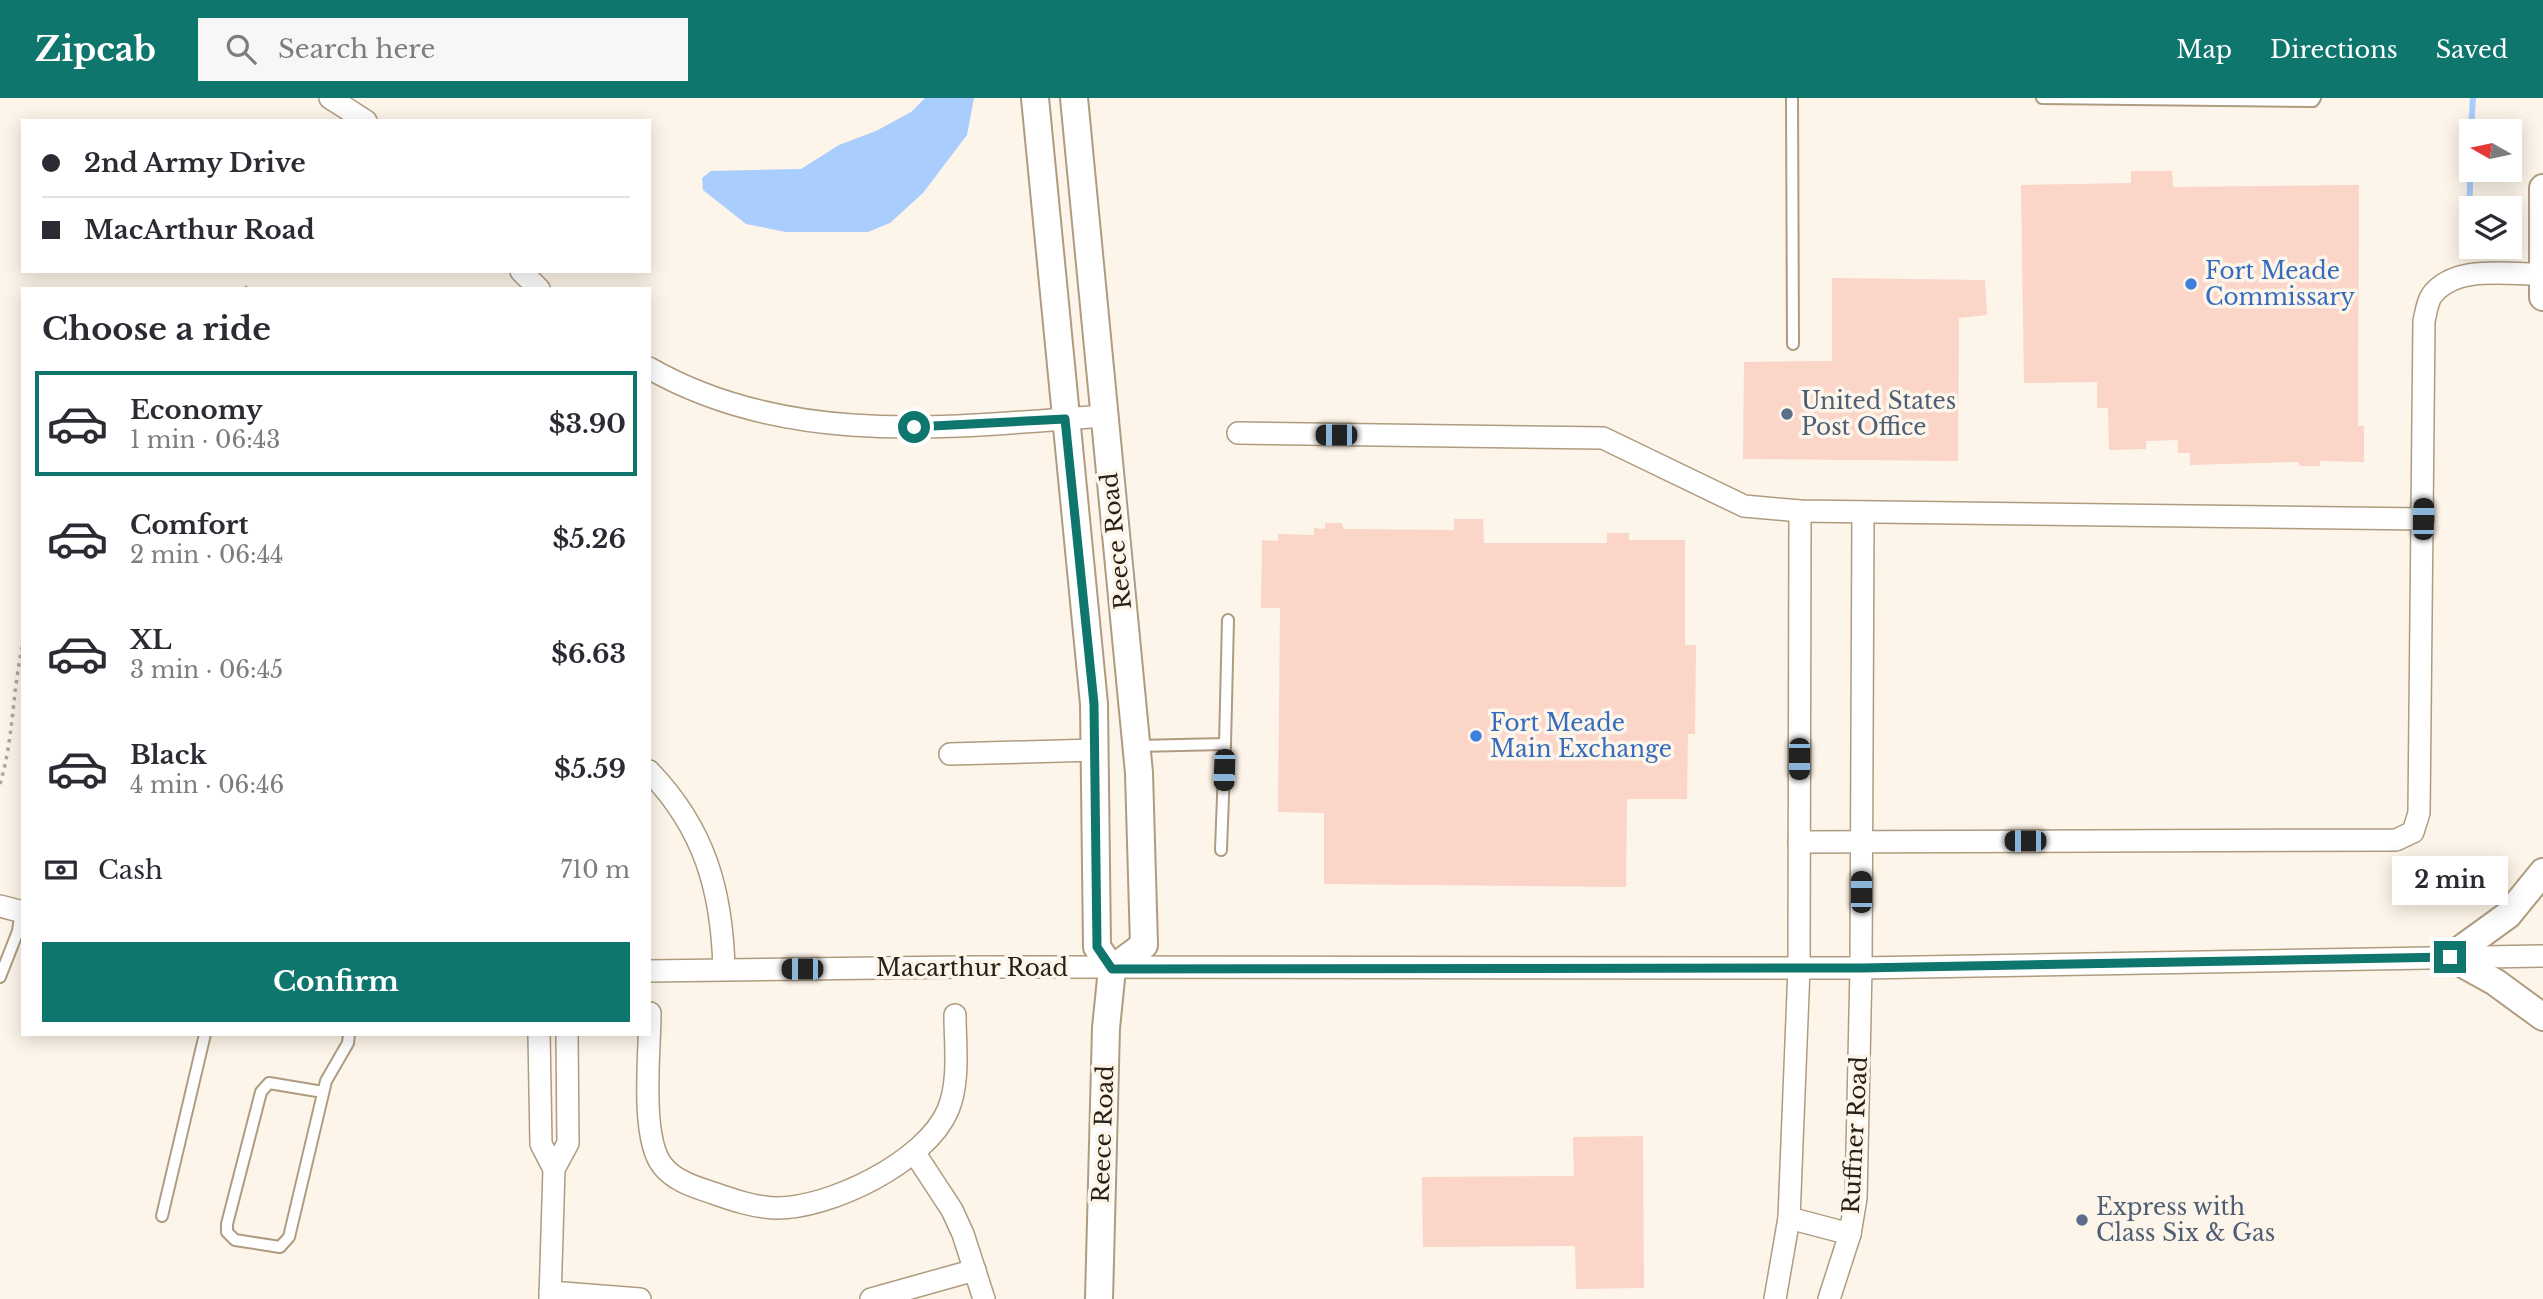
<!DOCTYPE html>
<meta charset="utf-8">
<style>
:root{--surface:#fff;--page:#f7f7f7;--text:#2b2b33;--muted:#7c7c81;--line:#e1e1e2;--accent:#0f766e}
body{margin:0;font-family:"Libre Baskerville",serif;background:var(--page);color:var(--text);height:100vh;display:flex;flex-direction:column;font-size:26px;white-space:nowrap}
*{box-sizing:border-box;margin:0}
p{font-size:23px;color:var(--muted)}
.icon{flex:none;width:38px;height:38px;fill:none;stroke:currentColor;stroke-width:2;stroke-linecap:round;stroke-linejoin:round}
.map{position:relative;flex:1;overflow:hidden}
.side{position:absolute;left:21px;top:189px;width:630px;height:749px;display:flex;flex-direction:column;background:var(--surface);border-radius:0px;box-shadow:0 4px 18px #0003}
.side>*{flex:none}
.banner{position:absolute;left:21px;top:21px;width:630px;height:154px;border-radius:0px;box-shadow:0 4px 18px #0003;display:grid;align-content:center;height:154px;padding:0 21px;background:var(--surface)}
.needle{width:46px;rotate:279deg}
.fabs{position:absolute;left:2459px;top:21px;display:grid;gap:14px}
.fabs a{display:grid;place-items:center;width:63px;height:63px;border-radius:0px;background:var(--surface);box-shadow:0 4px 18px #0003;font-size:35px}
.end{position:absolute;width:32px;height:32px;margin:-16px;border:9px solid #0f766e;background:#fff;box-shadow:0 0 0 4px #fff}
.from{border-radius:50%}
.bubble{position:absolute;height:49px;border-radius:0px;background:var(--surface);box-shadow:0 4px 18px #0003;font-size:23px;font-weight:700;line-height:49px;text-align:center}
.car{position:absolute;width:21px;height:42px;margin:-21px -10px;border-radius:9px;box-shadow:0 0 5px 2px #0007;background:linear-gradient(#222 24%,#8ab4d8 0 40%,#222 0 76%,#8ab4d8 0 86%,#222 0)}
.banner b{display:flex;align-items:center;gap:24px;height:66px;font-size:26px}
.banner b+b{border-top:2px solid var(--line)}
.banner i{width:18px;height:18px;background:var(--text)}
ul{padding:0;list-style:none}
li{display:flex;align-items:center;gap:21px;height:105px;margin:0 14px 10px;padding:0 7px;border:4px solid transparent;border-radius:0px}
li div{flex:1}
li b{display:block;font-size:26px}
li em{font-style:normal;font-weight:700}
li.on{border-color:var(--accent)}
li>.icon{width:63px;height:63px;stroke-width:1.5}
h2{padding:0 21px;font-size:32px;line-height:84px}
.pay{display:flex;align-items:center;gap:18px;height:77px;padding:0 21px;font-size:26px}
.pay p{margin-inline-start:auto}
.action{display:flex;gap:14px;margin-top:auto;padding:14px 21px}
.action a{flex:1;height:80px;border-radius:0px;background:var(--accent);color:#fff;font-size:28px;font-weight:700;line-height:80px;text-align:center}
header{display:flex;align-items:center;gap:42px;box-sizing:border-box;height:98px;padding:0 35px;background:var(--accent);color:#fff}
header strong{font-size:33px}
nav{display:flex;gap:38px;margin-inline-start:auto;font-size:24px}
.search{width:490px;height:63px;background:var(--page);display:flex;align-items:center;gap:18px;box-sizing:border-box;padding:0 24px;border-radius:0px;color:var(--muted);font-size:26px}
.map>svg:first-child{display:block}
.water{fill:#a9cefe}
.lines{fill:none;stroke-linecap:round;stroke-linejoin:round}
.stream{stroke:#a9cefe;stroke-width:6}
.building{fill:#fad5c8}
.service-casing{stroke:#af9c80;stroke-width:14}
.minor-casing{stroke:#af9c80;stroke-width:24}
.tertiary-casing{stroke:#af9c80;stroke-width:30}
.path{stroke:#afa79c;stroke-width:3.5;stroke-dasharray:3.5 5;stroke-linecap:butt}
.service{stroke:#fff;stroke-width:10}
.minor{stroke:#fff;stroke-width:21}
.tertiary{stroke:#fff;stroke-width:26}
.route{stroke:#0f766e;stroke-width:9}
.shop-dot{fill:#3f7fe0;stroke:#fdf5e9;stroke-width:2.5}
.service-dot{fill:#5c6f8a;stroke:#fdf5e9;stroke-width:2.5}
.labels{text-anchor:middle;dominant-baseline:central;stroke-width:7;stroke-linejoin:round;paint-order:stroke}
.shop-label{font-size:23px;fill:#366cbe;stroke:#fdf5e9;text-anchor:start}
.service-label{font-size:23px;fill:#4e5e75;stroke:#fdf5e9;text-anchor:start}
.street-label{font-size:23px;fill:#292116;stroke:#fdf5e9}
</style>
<header>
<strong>Zipcab</strong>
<div class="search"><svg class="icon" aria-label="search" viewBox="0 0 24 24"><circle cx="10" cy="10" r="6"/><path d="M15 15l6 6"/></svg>Search here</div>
<nav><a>Map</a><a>Directions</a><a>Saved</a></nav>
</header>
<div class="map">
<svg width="2543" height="1201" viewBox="0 0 2543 1201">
<rect width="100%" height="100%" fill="#fdf5e9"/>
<!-- water -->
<polygon class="water" points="925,0 974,0 967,37 923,95 890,125 868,134 786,134 746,126 703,92 702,80 711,73 801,71 839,47 876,33 911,14"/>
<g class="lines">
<!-- stream -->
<g class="stream">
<polyline points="2471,33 2473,0"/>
<polyline points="2469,125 2471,47"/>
</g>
</g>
<!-- building -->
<g class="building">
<polygon points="2131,73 2172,73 2173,89 2359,87 2358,328 2364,328 2364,364 2320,363 2320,368 2300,368 2298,364 2190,367 2190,355 2178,355 2178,342 2146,343 2146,351 2109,352 2108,310 2097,310 2097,284 2024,285 2021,87 2131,85"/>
<polygon points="1832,180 1985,182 1987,217 1959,220 1958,363 1743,361 1744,264 1832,263"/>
<polygon points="1454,421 1483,421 1484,445 1607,445 1607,435 1629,435 1629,442 1685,442 1685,547 1696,547 1695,636 1688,636 1687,701 1627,701 1626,789 1324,786 1324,715 1278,714 1280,510 1261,510 1262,442 1278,443 1278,436 1314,437 1314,430 1325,431 1325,425 1341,425 1344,431 1454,432"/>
<polygon points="1643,1038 1644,1190 1576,1191 1575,1148 1423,1149 1422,1079 1574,1078 1573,1039"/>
</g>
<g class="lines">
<!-- service casing -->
<g class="service-casing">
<g id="service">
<polyline points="1792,0 1793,246"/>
<polyline points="2042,0 2313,3 2315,0"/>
<polyline points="1136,648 1225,646 1228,522"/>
<polyline points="1221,752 1225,646"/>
<polyline points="0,879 18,833 21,813"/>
<polyline points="323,994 269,985 261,994 227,1126 227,1134 235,1142 280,1149 289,1139 326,983 348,945 349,936"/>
<polyline points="162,1118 205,936"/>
</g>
</g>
<!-- minor casing -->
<g class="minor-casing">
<g id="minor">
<polyline points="330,0 366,23"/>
<polyline points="521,173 539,191"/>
<path d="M649,270C789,350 951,329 1104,318"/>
<polyline points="1238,335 1603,340 1744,408 1800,413 2423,421"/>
<polyline points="950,656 1095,652"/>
<path d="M649,673C705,731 722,793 724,871"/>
<path d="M1799,744L2396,742L2413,734L2419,715L2424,223C2426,215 2427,204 2432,197C2456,166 2508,177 2543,176"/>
<polyline points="0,808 23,814"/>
<polyline points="649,873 958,869 1861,870 2543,858"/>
<path d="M650,915C650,952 640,1038 662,1067C674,1083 695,1089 713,1095C733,1102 753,1109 775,1110C829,1111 926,1064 948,1012C960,983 955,947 955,917"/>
<polyline points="539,936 541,1046 554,1071"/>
<polyline points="914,1054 952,1112 963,1136 984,1201"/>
<polyline points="1789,1120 1850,1136"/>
<polyline points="550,1194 640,1201"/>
<polyline points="550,1201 554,1071 568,1045 567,936"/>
<polyline points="871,1201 975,1172"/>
<polyline points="1775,1201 1789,1120 1799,870 1800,413"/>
<polyline points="1829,1201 1850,1136 1856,1100 1861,870 1863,414"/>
</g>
</g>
<!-- tertiary casing -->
<g class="tertiary-casing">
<g id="tertiary">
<polyline points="1035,0 1094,606 1097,849 1112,871 1106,930 1099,1201"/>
<polyline points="1074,0 1139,675 1144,847 1112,871"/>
<polyline points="2543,90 2543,199"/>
<polyline points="2543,774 2508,817 2450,859 2495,884 2543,919"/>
</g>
</g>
<!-- path -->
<g class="path">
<polyline points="245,191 250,185"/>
<path d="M0,686C14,640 12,593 23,546"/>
</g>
<!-- service -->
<use href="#service" class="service"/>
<!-- minor -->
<use href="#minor" class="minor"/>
<!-- tertiary -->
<use href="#tertiary" class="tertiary"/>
</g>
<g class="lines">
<!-- route -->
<polyline class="route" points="914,329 1065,321 1094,606 1097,849 1112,871 1861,870 2450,859"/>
</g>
<!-- markers -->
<g class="shop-dot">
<circle cx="2191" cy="186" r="7"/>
<circle cx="1476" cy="638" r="7"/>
</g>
<g class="service-dot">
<circle cx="1787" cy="316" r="7"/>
<circle cx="2082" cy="1122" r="7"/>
</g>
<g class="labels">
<!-- shop labels -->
<g class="shop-label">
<text x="2205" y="173">Fort Meade<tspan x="2205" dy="26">Commissary</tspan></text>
<text x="1490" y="625">Fort Meade<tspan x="1490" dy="26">Main Exchange</tspan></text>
</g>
<!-- service labels -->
<g class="service-label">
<text x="1801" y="303">United States<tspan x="1801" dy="26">Post Office</tspan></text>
<text x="2096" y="1109">Express with<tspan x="2096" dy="26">Class Six &amp; Gas</tspan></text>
</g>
<!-- street labels -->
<g class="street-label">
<text transform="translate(1116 443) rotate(-96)">Reece Road</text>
<text x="972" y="870">Macarthur Road</text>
<text transform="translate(1103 1036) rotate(-88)">Reece Road</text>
<text transform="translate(1855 1037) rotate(-87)">Ruffner Road</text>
</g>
</g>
</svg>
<div class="fabs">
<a><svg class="needle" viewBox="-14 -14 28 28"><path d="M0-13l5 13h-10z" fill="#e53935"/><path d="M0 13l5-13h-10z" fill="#7c7c81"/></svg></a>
<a><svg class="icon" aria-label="layers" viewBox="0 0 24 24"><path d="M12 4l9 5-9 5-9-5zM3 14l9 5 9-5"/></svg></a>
</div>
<i class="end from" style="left:914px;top:329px"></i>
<i class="end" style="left:2450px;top:859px"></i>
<div class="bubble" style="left:2392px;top:758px;width:116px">2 min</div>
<i class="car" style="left:1336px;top:337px;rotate:270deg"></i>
<i class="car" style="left:2423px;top:421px;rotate:1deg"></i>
<i class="car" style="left:1799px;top:661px;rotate:180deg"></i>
<i class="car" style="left:1224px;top:672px;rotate:182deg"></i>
<i class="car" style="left:2025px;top:743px;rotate:270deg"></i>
<i class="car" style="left:1861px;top:794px;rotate:0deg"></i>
<i class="car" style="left:802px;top:871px;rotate:270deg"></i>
<div class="banner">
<b><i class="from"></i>2nd Army Drive</b>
<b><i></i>MacArthur Road</b>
</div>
<section class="side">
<h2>Choose a ride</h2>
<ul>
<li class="on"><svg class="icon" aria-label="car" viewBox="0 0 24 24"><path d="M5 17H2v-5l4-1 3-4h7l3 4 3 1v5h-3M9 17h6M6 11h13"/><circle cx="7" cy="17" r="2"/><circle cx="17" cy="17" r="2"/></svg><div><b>Economy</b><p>1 min · 06:43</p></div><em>$3.90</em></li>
<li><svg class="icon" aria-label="car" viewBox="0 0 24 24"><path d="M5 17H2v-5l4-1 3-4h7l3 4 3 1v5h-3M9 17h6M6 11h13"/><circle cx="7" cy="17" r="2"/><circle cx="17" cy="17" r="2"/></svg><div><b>Comfort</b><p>2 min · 06:44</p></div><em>$5.26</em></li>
<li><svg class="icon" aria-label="car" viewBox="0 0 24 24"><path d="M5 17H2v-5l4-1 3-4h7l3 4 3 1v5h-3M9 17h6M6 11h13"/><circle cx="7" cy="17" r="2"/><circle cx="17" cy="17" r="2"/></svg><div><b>XL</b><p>3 min · 06:45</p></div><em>$6.63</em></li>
<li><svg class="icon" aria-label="car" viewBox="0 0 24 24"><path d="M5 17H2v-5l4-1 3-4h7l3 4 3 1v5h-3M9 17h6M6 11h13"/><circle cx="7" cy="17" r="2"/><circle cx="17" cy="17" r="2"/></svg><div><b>Black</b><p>4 min · 06:46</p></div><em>$5.59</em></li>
</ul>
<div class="pay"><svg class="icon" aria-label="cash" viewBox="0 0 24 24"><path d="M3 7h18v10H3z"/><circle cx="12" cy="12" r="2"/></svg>Cash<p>710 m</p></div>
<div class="action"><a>Confirm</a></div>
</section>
</div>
